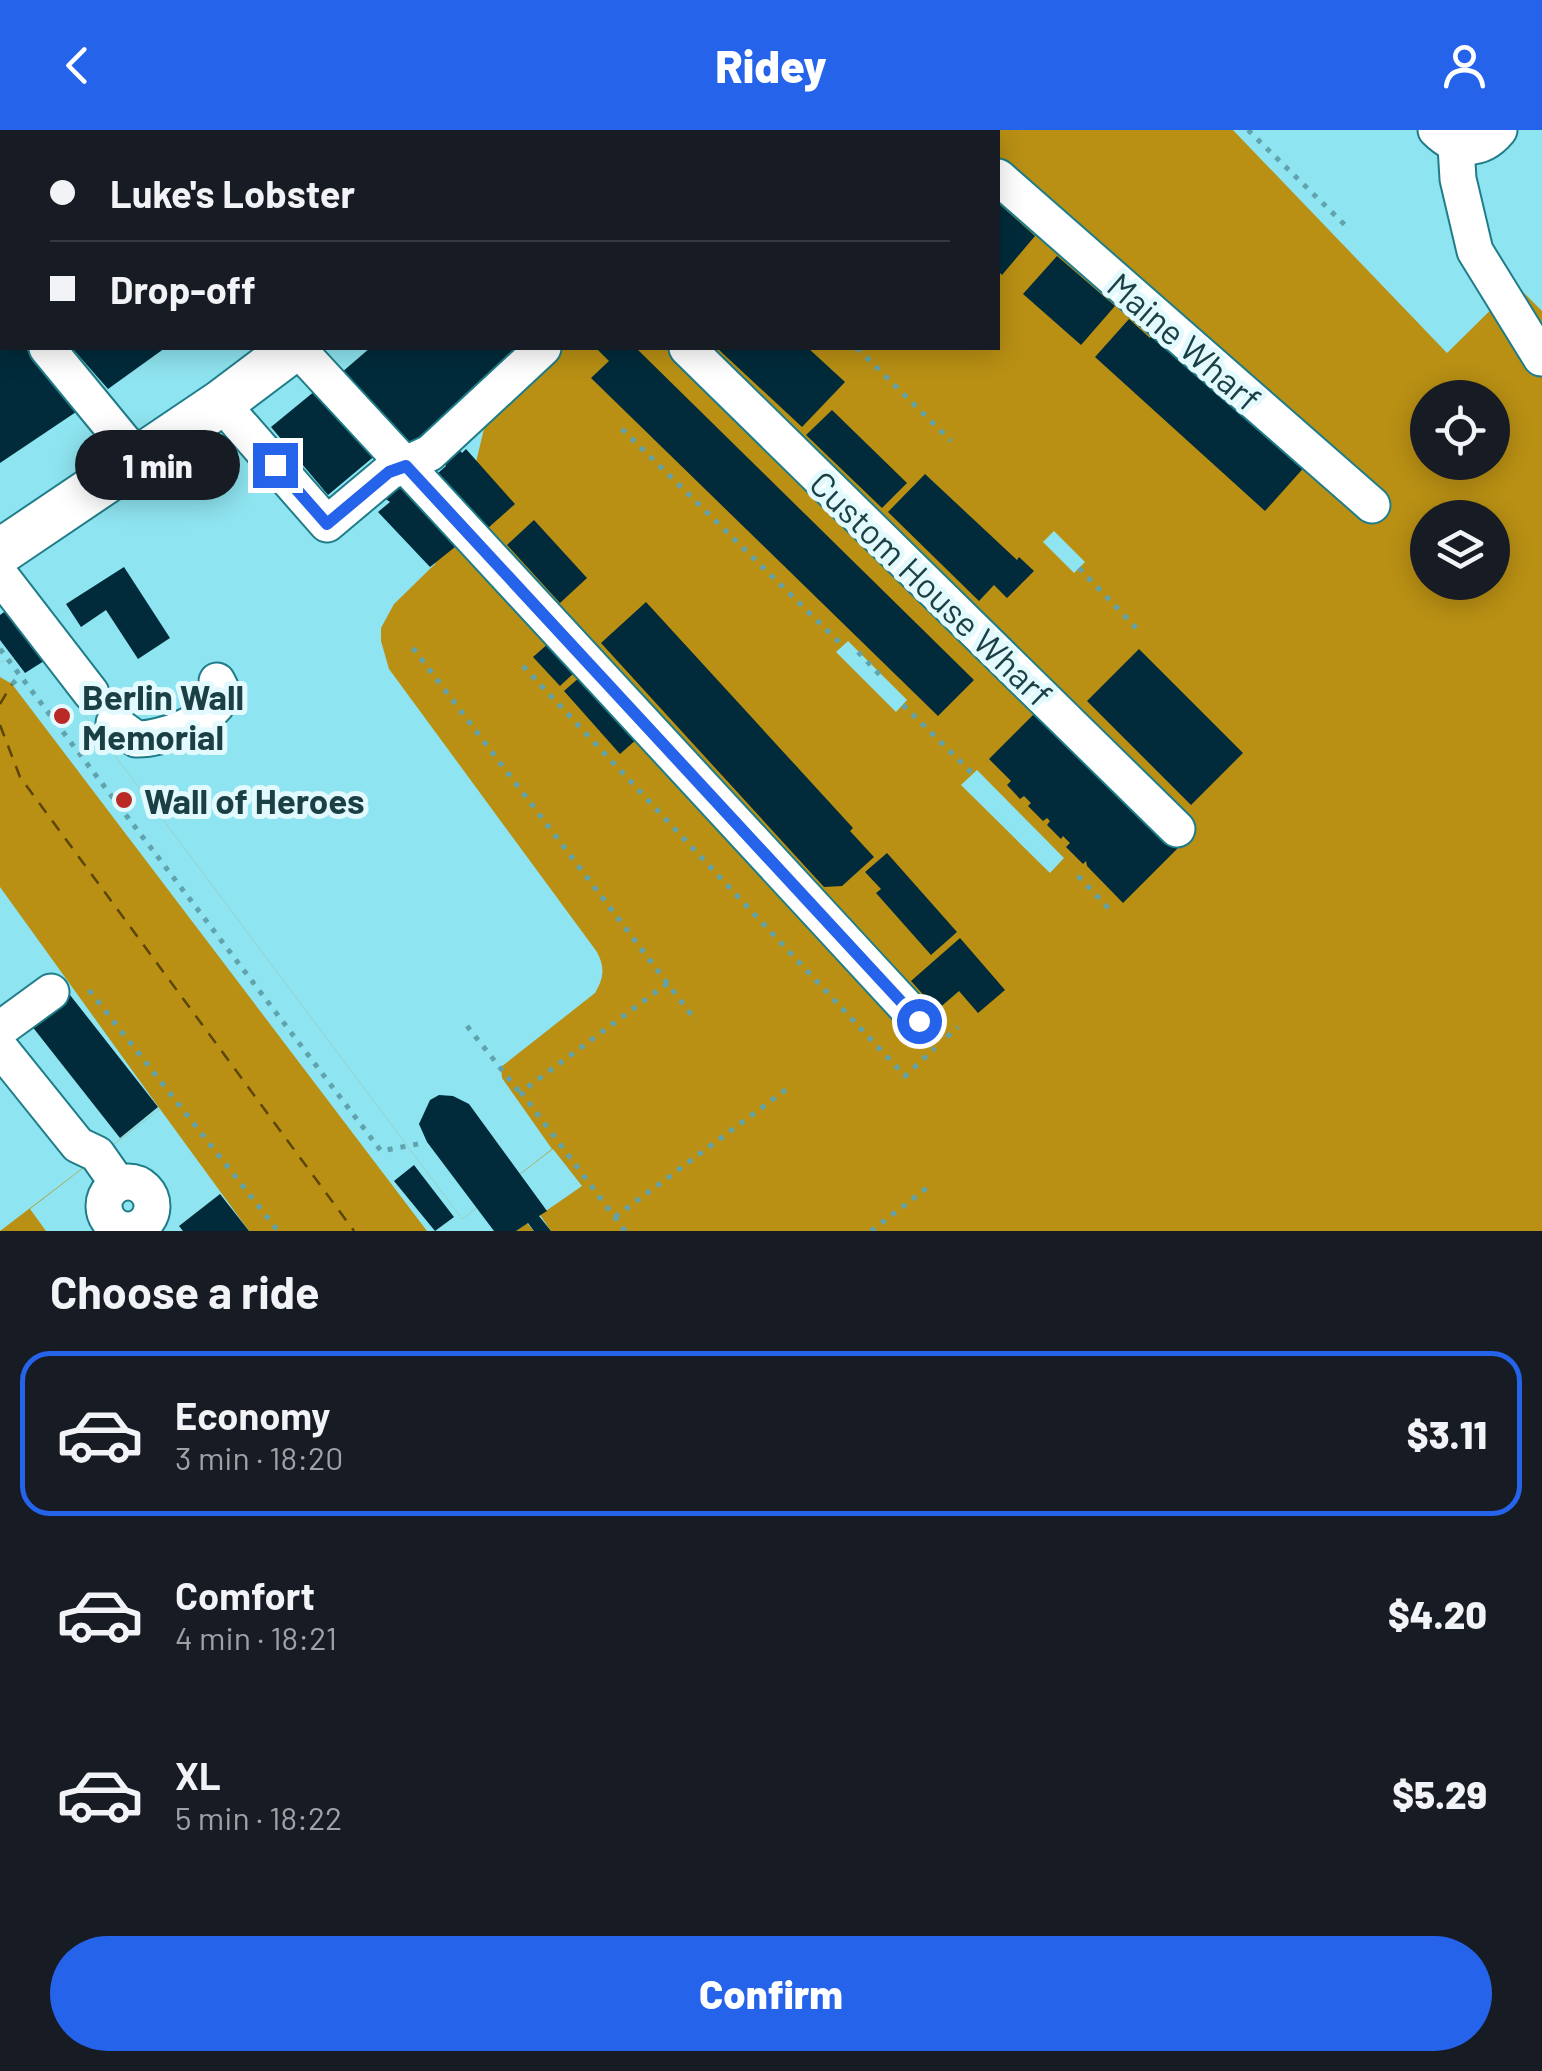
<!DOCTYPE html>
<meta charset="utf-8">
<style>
:root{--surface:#171b24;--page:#242831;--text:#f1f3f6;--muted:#9ea1a6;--line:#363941;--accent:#2563eb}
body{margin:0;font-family:Barlow,sans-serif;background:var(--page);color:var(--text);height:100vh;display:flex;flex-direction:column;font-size:38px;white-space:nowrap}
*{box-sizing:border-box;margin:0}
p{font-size:32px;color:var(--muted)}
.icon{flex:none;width:55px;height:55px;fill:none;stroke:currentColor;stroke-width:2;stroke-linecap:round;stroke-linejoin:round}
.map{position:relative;height:1101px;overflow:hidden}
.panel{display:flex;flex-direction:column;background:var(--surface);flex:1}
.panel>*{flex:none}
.guide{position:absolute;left:0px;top:0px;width:1000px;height:220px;box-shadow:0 5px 25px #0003;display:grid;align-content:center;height:220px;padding:0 50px;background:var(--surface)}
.tools{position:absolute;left:1410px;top:250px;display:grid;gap:20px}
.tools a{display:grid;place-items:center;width:100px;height:100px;border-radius:50%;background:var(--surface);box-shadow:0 5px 25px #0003;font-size:50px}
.end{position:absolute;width:45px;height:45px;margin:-22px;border:12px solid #2563eb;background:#fff;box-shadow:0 0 0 5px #fff}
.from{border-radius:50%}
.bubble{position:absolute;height:70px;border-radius:35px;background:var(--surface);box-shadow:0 5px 25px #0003;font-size:32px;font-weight:800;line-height:70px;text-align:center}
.guide b{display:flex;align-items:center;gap:35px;height:95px;font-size:38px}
.guide b+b{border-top:2px solid var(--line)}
.guide i{width:25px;height:25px;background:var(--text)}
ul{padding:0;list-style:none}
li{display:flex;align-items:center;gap:30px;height:165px;margin:0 20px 15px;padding:0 30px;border:5px solid transparent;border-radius:30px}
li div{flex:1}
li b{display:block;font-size:38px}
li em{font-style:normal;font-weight:800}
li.active{border-color:var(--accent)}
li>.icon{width:90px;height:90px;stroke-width:1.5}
h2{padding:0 50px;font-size:45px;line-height:120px}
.cta{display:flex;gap:20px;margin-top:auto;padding:20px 50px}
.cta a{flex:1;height:115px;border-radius:60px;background:var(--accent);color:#fff;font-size:40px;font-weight:800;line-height:115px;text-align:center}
header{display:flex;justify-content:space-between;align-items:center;height:130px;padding:0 50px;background:var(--accent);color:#fff;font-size:45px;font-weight:800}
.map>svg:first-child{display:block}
.water{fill:#b99014;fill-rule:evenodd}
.pier{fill:#8ee4f0}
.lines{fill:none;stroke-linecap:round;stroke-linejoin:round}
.ferry{stroke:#5b4507;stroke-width:2.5;stroke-dasharray:12 10;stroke-linecap:butt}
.building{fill:#012b3a}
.minor-casing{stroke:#1f7d89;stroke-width:39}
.major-casing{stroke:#1f7d89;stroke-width:49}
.path{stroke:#60a3ac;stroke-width:5;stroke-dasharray:5 8;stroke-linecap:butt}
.minor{stroke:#fff;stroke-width:35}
.major{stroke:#fff;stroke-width:45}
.route{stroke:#2563eb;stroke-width:12}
.poi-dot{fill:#b92a27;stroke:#e2fafd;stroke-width:4}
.labels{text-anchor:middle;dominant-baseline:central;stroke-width:10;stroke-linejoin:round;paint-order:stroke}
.street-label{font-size:35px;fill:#1a3f44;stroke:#e2fafd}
.poi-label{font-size:35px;font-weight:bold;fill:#1a3f44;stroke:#e2fafd;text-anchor:start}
</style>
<header><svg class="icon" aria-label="back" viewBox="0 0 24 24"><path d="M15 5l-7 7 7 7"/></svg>Ridey<svg class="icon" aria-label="person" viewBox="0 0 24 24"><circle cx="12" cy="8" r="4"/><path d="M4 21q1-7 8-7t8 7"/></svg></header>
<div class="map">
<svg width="1542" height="1101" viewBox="0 0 1542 1101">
<rect width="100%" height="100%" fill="#8ee4f0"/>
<!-- water -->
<path class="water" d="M777,0H1542V1101H0L160,979L0,757V532L39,524L462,1089L552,1019L502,948L501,937L595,863C604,848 605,837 597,822L389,539L381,511V498L394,474L435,434L471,353L488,282L560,218H998V2H775ZM1428,268H1492V332H1428ZM1428,388H1492V452H1428Z"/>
<!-- pier -->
<g class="pier">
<polygon points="1233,0 1542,0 1542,181 1516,155 1447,223"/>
<polygon points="1054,401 1085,432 1074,443 1043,412"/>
<polygon points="848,511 907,570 896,582 836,522"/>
<polygon points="39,524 462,1089 553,1019 582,1056 540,1085 551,1101 534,1101 527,1093 516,1101 427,1101 12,554 0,547 0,532"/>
<polygon points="977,640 1064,728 1050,743 961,655"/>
<polygon points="160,979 249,1101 46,1101 30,1079"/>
</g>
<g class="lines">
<!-- ferry -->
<g class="ferry">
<polyline points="0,574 12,554"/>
<polyline points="0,595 20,647 354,1101"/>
</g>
</g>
<!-- building -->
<g class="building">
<polygon points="998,73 1035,106 1002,145 998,141"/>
<polygon points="1057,126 1115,176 1081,215 1023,164"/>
<polygon points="1129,189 1150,208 1158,199 1308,333 1265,381 1095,227"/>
<polygon points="0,218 25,218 82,278 0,333"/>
<polygon points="72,218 165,218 108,259"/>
<polygon points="370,218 523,218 411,321 341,243"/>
<polygon points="596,218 636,218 974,550 938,586 591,248 609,231"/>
<polygon points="717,218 808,218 845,252 802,297"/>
<polygon points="321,256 377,324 328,365 271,297"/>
<polygon points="832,280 907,353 882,378 806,305"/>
<polygon points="456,315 462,323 466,319 515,374 488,398 438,343 446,336 441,329"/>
<polygon points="925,344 1017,430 1019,427 1034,441 1007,468 994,455 979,471 888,382"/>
<polygon points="398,352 429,382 453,412 455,417 430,437 378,382 390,372 383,367"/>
<polygon points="534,390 587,448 560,473 507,415"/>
<polygon points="124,437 170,508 138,529 106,480 81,497 66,474"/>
<polygon points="646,472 853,698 850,701 874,727 842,756 824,757 601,513"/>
<polygon points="7,480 44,531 25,543 0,510 0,485"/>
<polygon points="549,513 575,542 560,556 533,527"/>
<polygon points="1139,519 1243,623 1191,675 1087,571"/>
<polygon points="581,546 637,609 620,624 564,561"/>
<polygon points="1037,581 1180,716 1123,773 1087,736 1086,731 1083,734 1066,717 1070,713 1063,706 1061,709 1047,695 1050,691 1047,688 1043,691 1028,676 1031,673 1024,666 1020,669 1007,655 1011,651 989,629"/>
<polygon points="887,723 957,802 931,825 876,763 881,759 865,742"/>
<polygon points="960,808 1005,860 978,883 959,861 937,880 911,851"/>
<polygon points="70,865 158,977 120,1008 31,895"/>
<polygon points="439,965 453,966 469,974 547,1081 539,1086 551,1101 534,1101 528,1093 516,1101 494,1101 427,1012 419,994 430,970"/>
<polygon points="414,1035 454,1087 435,1101 394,1051"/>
<polygon points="220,1064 249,1101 183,1101 179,1096"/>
</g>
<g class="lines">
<!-- minor casing -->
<g class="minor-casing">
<g id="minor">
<polyline points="100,0 102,2"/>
<polyline points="466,0 469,2"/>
<polyline points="712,0 715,2"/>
<polyline points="944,0 947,2"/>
<path d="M1436,0C1456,20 1480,23 1499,0"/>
<polyline points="65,2 68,0"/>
<polyline points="163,2 166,0"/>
<polyline points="298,2 300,0"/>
<polyline points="1456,16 1458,49 1475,121 1541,228"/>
<polyline points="998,47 1372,375"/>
<polyline points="0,50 2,48"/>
<polyline points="0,89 2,89"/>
<polyline points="0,160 2,163"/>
<polyline points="47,218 139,330"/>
<polyline points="297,218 919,891"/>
<polyline points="687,218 1177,699"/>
<polyline points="221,273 327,394 389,342 430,323 543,218"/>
<polyline points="0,445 91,563"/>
<path d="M114,593L136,609C162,610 215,590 223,563L217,551"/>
<polyline points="0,899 51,862"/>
<polyline points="0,918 78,1015 97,1024 118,1054"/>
<circle cx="128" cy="1076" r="24"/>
</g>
</g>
<!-- major casing -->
<g class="major-casing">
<g id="major">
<polyline points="521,2 523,0"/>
<polyline points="0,422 221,273 294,218"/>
</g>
</g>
<!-- path -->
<g class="path">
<polyline points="1248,0 1347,97"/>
<polyline points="857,218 951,311"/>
<polyline points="622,299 843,516"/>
<polyline points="1079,438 1140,502"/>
<polyline points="413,518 696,891"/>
<polyline points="0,519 381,1021 418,1014"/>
<polyline points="858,522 880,545"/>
<polyline points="523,536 905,946 935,918"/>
<polyline points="12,554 21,546"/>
<polyline points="903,575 973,644"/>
<polyline points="1078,746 1110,780"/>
<polyline points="89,860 278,1101"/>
<polyline points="467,896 521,964"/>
<polyline points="947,907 958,897"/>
<polyline points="152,1082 167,1101"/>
<polyline points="615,1087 792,955"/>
<polyline points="130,1100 131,1101"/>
<polyline points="625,1101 521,962 668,853"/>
<polyline points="871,1101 932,1054"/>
</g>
<!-- minor -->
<use href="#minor" class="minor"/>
<!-- major -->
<use href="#major" class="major"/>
</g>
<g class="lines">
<!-- route -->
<polyline class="route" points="275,335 327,394 389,342 406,336 919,891"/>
</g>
<!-- markers -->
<g class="poi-dot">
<circle cx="62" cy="586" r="10"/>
<circle cx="124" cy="670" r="10"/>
</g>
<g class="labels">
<!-- street labels -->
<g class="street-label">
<text transform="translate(1185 211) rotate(41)">Maine Wharf</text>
<text transform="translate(932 458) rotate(44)">Custom House Wharf</text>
</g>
<!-- poi labels -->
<g class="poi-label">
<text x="82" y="566">Berlin Wall<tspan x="82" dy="40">Memorial</tspan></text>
<text x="144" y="670">Wall of Heroes</text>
</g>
</g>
</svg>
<div class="tools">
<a><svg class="icon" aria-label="locate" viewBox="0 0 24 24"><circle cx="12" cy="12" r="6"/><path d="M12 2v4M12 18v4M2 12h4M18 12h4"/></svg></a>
<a><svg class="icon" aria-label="layers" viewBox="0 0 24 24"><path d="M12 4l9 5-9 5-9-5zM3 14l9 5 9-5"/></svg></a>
</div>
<i class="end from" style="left:919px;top:891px"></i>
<i class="end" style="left:275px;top:335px"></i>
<div class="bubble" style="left:75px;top:300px;width:165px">1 min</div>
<div class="guide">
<b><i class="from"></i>Luke's Lobster</b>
<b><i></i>Drop-off</b>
</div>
</div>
<section class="panel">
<h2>Choose a ride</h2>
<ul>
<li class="active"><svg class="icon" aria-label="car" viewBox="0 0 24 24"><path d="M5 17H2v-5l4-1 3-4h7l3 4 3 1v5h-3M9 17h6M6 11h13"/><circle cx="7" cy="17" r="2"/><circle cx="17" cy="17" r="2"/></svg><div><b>Economy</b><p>3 min · 18:20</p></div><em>$3.11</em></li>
<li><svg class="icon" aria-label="car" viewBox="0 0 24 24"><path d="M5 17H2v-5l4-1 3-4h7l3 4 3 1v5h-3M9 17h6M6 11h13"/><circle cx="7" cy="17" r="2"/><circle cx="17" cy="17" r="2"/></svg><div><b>Comfort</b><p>4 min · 18:21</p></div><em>$4.20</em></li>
<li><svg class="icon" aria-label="car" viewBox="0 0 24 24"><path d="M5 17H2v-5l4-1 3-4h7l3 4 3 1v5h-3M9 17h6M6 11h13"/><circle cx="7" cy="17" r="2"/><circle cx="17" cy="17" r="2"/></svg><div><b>XL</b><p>5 min · 18:22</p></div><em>$5.29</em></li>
</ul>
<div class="cta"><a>Confirm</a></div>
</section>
